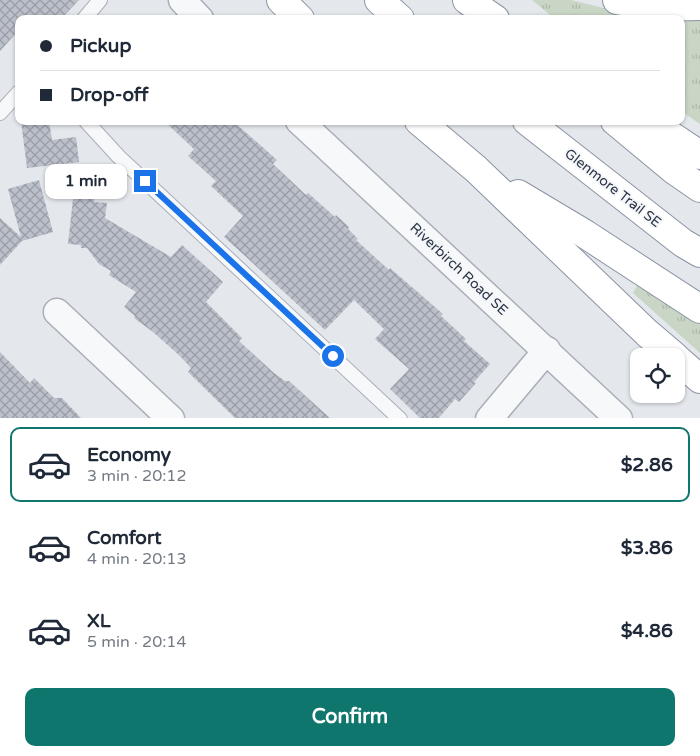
<!DOCTYPE html>
<meta charset="utf-8">
<style>
:root{--surface:#fff;--page:#f6f6f7;--text:#1f2937;--muted:#747a83;--line:#e0e1e3;--accent:#0f766e}
body{margin:0;font-family:"Varela Round",sans-serif;background:var(--page);color:var(--text);height:100vh;display:flex;flex-direction:column;font-size:19px;white-space:nowrap}
*{box-sizing:border-box;margin:0}
p{font-size:16px;color:var(--muted)}
.icon{flex:none;width:28px;height:28px;fill:none;stroke:currentColor;stroke-width:2;stroke-linecap:round;stroke-linejoin:round}
.map{position:relative;height:418px;overflow:hidden}
.drawer{display:flex;flex-direction:column;background:var(--surface);flex:1}
.drawer>*{flex:none}
.top-card{position:absolute;left:15px;top:15px;width:670px;height:110px;border-radius:10px;box-shadow:0 1px 4px #0004;display:grid;align-content:center;height:110px;padding:0 25px;background:var(--surface)}
.controls{position:absolute;left:630px;top:348px;display:grid;gap:10px}
.controls a{display:grid;place-items:center;width:55px;height:55px;border-radius:10px;background:var(--surface);box-shadow:0 1px 4px #0004;font-size:25px}
.end{position:absolute;width:22px;height:22px;margin:-11px;border:6px solid #1a73e8;background:#fff;box-shadow:0 0 0 2px #fff}
.from{border-radius:50%}
.bubble{position:absolute;height:35px;border-radius:10px;background:var(--surface);box-shadow:0 1px 4px #0004;font-size:16px;font-weight:800;line-height:35px;text-align:center}
.top-card b{display:flex;align-items:center;gap:18px;height:48px;font-size:19px}
.top-card b+b{border-top:1px solid var(--line)}
.top-card i{width:12px;height:12px;background:var(--text)}
ul{padding:9px 0 0;list-style:none}
li{display:flex;align-items:center;gap:15px;height:75px;margin:0 10px 8px;padding:0 15px;border:2px solid transparent;border-radius:10px}
li div{flex:1}
li b{display:block;font-size:19px}
li em{font-style:normal;font-weight:800}
li.current{border-color:var(--accent)}
li>.icon{width:45px;height:45px;stroke-width:1.5}
.cta{display:flex;gap:10px;margin-top:auto;padding:10px 25px}
.cta a{flex:1;height:58px;border-radius:10px;background:var(--accent);color:#fff;font-size:20px;font-weight:800;line-height:58px;text-align:center}
.map>svg:first-child{display:block}
.grass{fill:url(#grass-tufts)}
.building{fill:url(#building-cross-hatch)}
.lines{fill:none;stroke-linecap:round;stroke-linejoin:round}
.service-casing{stroke:#a9aeb7;stroke-width:16}
.minor-casing{stroke:#a9aeb7;stroke-width:29}
.motorway-casing{stroke:#8b94a3;stroke-width:30}
.service{stroke:#f7f8fa;stroke-width:14}
.minor{stroke:#f7f8fa;stroke-width:26}
.motorway{stroke:#fff;stroke-width:28}
.route{stroke:#1a73e8;stroke-width:6}
.labels{text-anchor:middle;dominant-baseline:central;stroke-width:4;stroke-linejoin:round;paint-order:stroke}
.street-label{font-size:14px;fill:#2b3445;stroke:#f4f6f9}
</style>
<div class="map">
<svg width="700" height="419" viewBox="0 0 700 419">
<defs>
<pattern id="grass-tufts" width="24" height="20" patternUnits="userSpaceOnUse" patternTransform="scale(1.25)"><rect width="24" height="20" fill="#c9d6c5"/><path d="M3 7l-1-3M5 7V3M7 7l1-3M15 17l-1-3M17 17v-4M19 17l1-3" fill="none" stroke="#adb8ab"/></pattern>
<pattern id="building-cross-hatch" width="8" height="8" patternUnits="userSpaceOnUse" patternTransform="scale(1.25)"><rect width="8" height="8" fill="#bbc0ca"/><path d="M0 0l8 8M0 8l8-8" fill="none" stroke="#989da6"/></pattern>
</defs>
<rect width="100%" height="100%" fill="#e4e7ec"/>
<!-- grass -->
<g class="grass">
<polygon points="532,0 571,0 640,17 668,19 555,19"/>
<polygon points="681,19 700,20 700,124 681,111"/>
<polygon points="638,284 700,325 700,353 633,293"/>
</g>
<!-- building -->
<g class="building">
<polygon points="0,0 79,0 61,19 19,19 19,30 0,51"/>
<polygon points="21,121 49,121 52,140 76,137 79,162 27,168"/>
<polygon points="164,121 233,121 277,160 273,164 306,195 308,193 335,217 336,215 349,227 348,229 358,239 356,240 389,270 390,268 443,314 441,316 466,339 464,341 490,364 474,382 476,383 459,402 455,399 438,419 421,419 390,389 409,369 375,339 384,329 354,300 325,330 244,255 224,237 243,216 211,186 216,181 188,156 194,149"/>
<polygon points="39,180 53,232 22,241 0,265 0,218 21,237 8,189"/>
<polygon points="74,190 95,193 94,202 107,203 105,218 171,257 182,245 223,282 206,302 242,338 239,341 274,373 285,381 289,381 331,419 236,419 188,372 191,368 180,356 153,332 134,318 135,316 124,307 136,292 109,275 111,271 99,264 87,248 81,248 81,245 68,244"/>
<polygon points="0,352 30,383 34,378 54,398 62,398 82,419 0,419"/>
</g>
<g class="lines">
<!-- service casing -->
<g class="service-casing">
<g id="service">
<polyline points="84,19 100,0"/>
<polyline points="0,113 19,92"/>
<polyline points="86,121 118,156 400,419"/>
</g>
</g>
<!-- minor casing -->
<g class="minor-casing">
<g id="minor">
<polyline points="182,0 200,19"/>
<polyline points="299,121 619,419"/>
<polyline points="57,312 171,419"/>
<polyline points="489,419 547,350"/>
</g>
</g>
<!-- motorway casing -->
<g class="motorway-casing">
<g id="motorway">
<polyline points="281,0 300,19"/>
<polyline points="379,0 400,19"/>
<polyline points="467,0 495,19"/>
<polyline points="617,0 654,7 700,6"/>
<polyline points="419,121 476,169 647,333 674,356"/>
<polyline points="527,121 683,243 700,253"/>
<polyline points="615,121 674,170 700,188"/>
<polyline points="649,121 700,155"/>
<polyline points="518,194 585,234 700,309"/>
<polyline points="676,358 700,379"/>
</g>
</g>
<!-- service -->
<use href="#service" class="service"/>
<!-- minor -->
<use href="#minor" class="minor"/>
<!-- motorway -->
<use href="#motorway" class="motorway"/>
</g>
<g class="lines">
<!-- route -->
<polyline class="route" points="145,181 333,356"/>
</g>
<g class="labels">
<!-- street labels -->
<g class="street-label">
<text transform="translate(613 188) rotate(38)">Glenmore Trail SE</text>
<text transform="translate(459 269) rotate(43)">Riverbirch Road SE</text>
</g>
</g>
</svg>
<div class="controls">
<a><svg class="icon" aria-label="locate" viewBox="0 0 24 24"><circle cx="12" cy="12" r="6"/><path d="M12 2v4M12 18v4M2 12h4M18 12h4"/></svg></a>
</div>
<i class="end from" style="left:333px;top:356px"></i>
<i class="end" style="left:145px;top:181px"></i>
<div class="bubble" style="left:45px;top:164px;width:82px">1 min</div>
<div class="top-card">
<b><i class="from"></i>Pickup</b>
<b><i></i>Drop-off</b>
</div>
</div>
<section class="drawer">
<ul>
<li class="current"><svg class="icon" aria-label="car" viewBox="0 0 24 24"><path d="M5 17H2v-5l4-1 3-4h7l3 4 3 1v5h-3M9 17h6M6 11h13"/><circle cx="7" cy="17" r="2"/><circle cx="17" cy="17" r="2"/></svg><div><b>Economy</b><p>3 min · 20:12</p></div><em>$2.86</em></li>
<li><svg class="icon" aria-label="car" viewBox="0 0 24 24"><path d="M5 17H2v-5l4-1 3-4h7l3 4 3 1v5h-3M9 17h6M6 11h13"/><circle cx="7" cy="17" r="2"/><circle cx="17" cy="17" r="2"/></svg><div><b>Comfort</b><p>4 min · 20:13</p></div><em>$3.86</em></li>
<li><svg class="icon" aria-label="car" viewBox="0 0 24 24"><path d="M5 17H2v-5l4-1 3-4h7l3 4 3 1v5h-3M9 17h6M6 11h13"/><circle cx="7" cy="17" r="2"/><circle cx="17" cy="17" r="2"/></svg><div><b>XL</b><p>5 min · 20:14</p></div><em>$4.86</em></li>
</ul>
<div class="cta"><a>Confirm</a></div>
</section>
